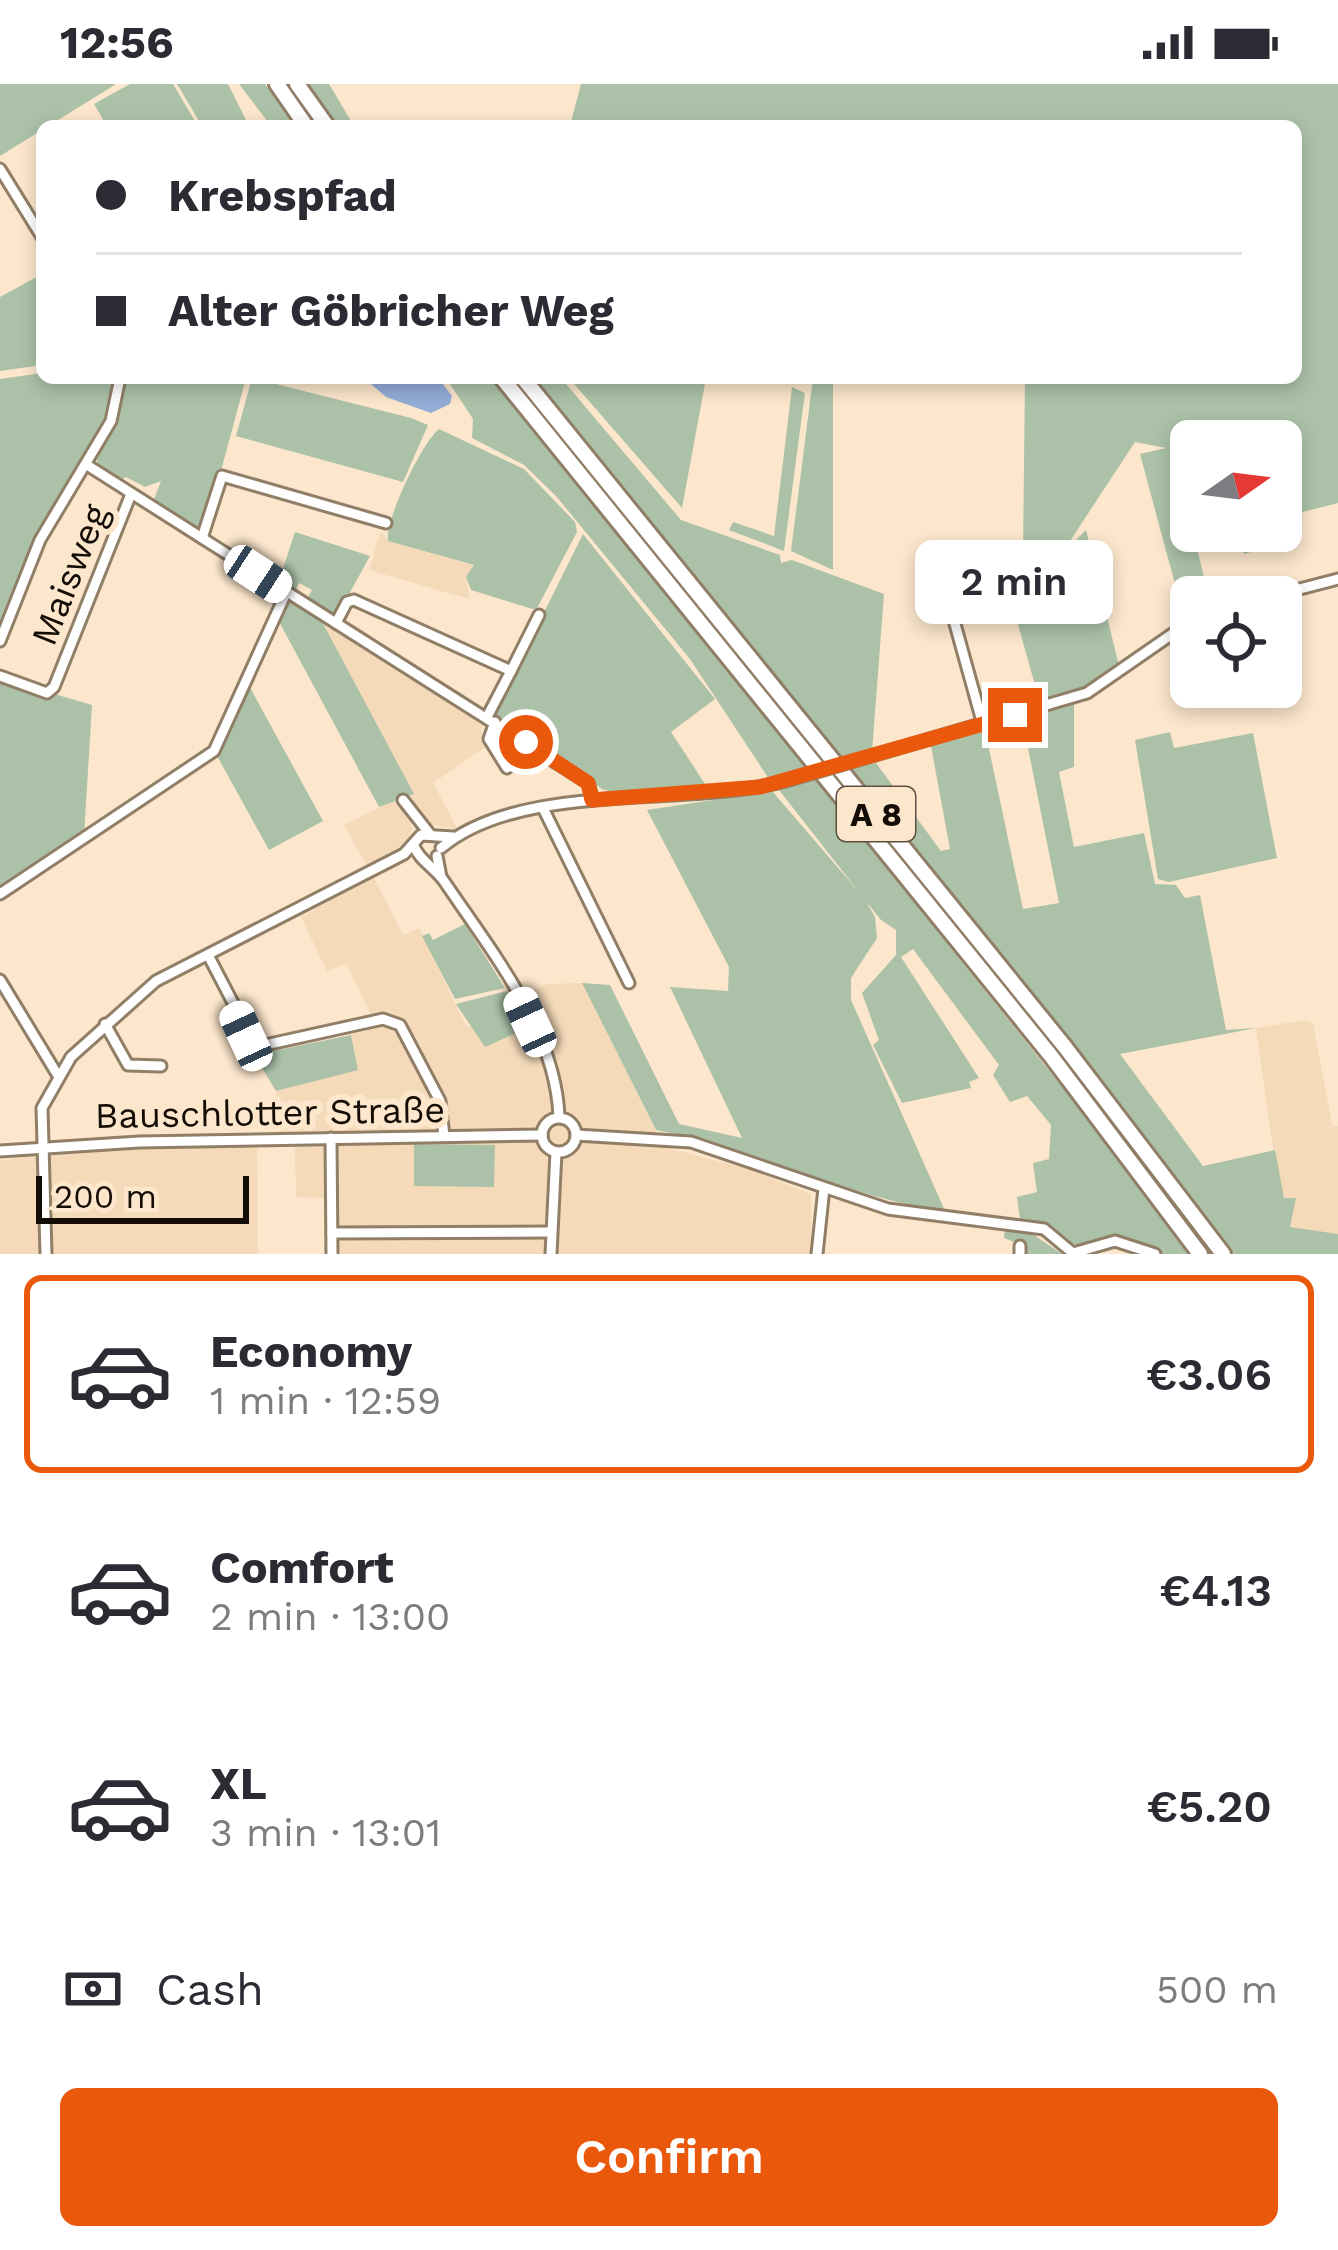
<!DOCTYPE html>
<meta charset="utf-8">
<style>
:root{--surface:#fff;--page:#f7f7f7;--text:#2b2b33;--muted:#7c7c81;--line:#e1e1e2;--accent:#ea580c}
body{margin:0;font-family:"Work Sans",sans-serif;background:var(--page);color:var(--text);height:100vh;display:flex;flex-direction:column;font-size:45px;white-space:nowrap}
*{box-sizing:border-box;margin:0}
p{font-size:39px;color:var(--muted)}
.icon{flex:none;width:66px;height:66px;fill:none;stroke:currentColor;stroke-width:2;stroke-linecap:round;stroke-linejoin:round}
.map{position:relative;height:1170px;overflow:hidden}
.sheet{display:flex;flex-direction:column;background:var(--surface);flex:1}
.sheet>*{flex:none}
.guide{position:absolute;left:36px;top:36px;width:1266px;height:264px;border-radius:18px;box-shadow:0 6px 18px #0003;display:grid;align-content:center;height:264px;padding:0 60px;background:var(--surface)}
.needle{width:78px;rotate:76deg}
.fabs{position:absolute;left:1170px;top:336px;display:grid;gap:24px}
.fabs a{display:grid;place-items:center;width:132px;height:132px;border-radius:18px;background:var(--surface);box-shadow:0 6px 18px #0003;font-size:60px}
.scale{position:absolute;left:36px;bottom:30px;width:213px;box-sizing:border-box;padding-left:12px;border:6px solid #140d05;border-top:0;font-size:33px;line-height:42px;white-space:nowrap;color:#140d05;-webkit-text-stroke:9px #fce6cc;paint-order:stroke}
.end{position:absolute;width:54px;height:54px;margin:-27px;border:15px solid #ea580c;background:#fff;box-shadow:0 0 0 6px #fff}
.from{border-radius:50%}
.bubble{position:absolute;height:84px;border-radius:18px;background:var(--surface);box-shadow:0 6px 18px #0003;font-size:39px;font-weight:600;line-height:84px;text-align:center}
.car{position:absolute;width:36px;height:72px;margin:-36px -18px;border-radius:15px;box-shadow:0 0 9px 3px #0007;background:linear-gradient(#fff 24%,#345 0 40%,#fff 0 76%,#345 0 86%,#fff 0)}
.guide b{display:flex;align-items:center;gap:42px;height:114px;font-size:45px}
.guide b+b{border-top:3px solid var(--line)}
.guide i{width:30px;height:30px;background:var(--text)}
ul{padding:21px 0 0;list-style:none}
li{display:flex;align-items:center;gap:36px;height:198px;margin:0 24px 18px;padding:0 36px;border:6px solid transparent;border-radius:18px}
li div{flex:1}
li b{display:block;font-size:45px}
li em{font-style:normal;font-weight:600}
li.current{border-color:var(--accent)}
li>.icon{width:108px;height:108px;stroke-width:1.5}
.pay{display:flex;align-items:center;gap:30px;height:132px;padding:0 60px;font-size:45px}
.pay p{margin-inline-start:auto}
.primary-button{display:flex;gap:24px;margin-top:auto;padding:24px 60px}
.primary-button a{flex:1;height:138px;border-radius:18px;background:var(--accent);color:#fff;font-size:48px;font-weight:600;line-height:138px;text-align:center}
.status{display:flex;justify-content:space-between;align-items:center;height:84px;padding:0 60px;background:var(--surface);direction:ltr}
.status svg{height:33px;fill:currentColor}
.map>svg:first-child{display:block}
.built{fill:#f4dab9}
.green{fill:#abc2a8}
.water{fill:#94add7}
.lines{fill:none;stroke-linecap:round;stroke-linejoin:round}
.minor-casing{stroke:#917e67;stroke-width:15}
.highway-casing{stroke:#917e67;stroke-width:20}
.minor{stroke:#fff;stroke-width:9}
.highway{stroke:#fff;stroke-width:14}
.minor-bridge-casing{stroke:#917e67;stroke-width:15;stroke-linecap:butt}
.minor-bridge{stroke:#fff;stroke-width:9}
.route{stroke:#ea580c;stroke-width:15}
.labels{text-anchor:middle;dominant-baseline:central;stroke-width:12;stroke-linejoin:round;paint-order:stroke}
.shield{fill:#fce6cc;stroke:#5a4e41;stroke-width:3}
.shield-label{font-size:33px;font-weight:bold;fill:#140d05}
.street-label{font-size:36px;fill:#140d05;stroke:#fce6cc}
</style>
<div class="status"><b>12:56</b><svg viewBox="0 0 49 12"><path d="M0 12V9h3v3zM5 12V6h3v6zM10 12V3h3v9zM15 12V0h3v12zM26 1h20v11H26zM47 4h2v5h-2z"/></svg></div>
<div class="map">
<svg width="1338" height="1170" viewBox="0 0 1338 1170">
<rect width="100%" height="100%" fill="#fce6cc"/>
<!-- built -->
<g class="built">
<polygon points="381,447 388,457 475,482 466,493 469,515 369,486"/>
<polygon points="319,532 486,635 481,646 488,661 433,699 458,746 431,740 409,711 413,709"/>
<polygon points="396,715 413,744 404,764 367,782 344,741"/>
<polygon points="373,792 403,851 419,844 466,942 475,944 485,963 539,939 524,909 549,900 582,899 664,1063 751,1086 811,1110 812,1170 327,1170 328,1114 296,1113 295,1063 276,1050 276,1007 357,986 351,951 377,944 347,880 327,887 301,833"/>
<polygon points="1305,936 1313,939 1332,1041 1338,1042 1338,1150 1290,1144 1295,1114 1284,1115 1274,1072 1256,944"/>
<polygon points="257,1060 258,1170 0,1170 0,1077 53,1068"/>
</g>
<!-- green -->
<g class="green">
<polygon points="0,0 116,0 0,72"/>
<polygon points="130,0 173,0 198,42 107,42 94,20"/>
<polygon points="177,0 228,0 249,42 202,42"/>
<polygon points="239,0 265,0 294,42 271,42"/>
<polygon points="308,0 329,0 354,42 338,42"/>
<polygon points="581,0 1338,0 1338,419 1287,432 1283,458 1244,470 1238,447 1281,447 1281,357 1191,357 1191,366 1172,364 1209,513 1191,513 1191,534 1185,537 1140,370 1166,364 1135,358 1070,457 1023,471 1025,294 1296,294 1296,42 570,42"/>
<polygon points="42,190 42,281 0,287 0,213"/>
<polygon points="42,289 42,294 115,294 116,319 49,434 0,548 0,295"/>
<path d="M122,294H246L211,424L198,444L153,418L161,397L145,403L126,393L118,398L97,382C97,349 125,333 122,294Z"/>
<polygon points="252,294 411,334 428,341 403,398 236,352"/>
<polygon points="446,294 490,294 807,685 769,695 690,575 556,412 524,381 472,354 473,335"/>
<polygon points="534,294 561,294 681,436 780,471 781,479 792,476 884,510 872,668 843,675"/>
<polygon points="569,294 706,294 682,424"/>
<polygon points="813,294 833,294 833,486 791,467"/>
<polygon points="792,303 805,309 784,467 729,446 733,438 774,452"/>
<path d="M439,345L524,385L575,438L577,448L536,526L471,506L466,493L474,481L388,457C384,437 423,357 439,345Z"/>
<polygon points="1086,446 1119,582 1084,607 1040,619 1005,494 968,503 964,490 1067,465"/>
<polygon points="295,448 370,472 337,532 306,517 312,506 299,499 294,510 278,500"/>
<polygon points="583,450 715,615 671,648 707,703 619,710 602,705 492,633"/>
<polygon points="292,517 319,532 414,710 379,723 276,532"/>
<polygon points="0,594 92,621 84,752 0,806"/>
<polygon points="248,600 323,737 269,766 216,670"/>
<polygon points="1074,620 1074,683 1059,688 1074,763 1144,749 1155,800 1176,801 1185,814 1200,811 1226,946 1256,944 1120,970 1203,1082 1275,1066 1284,1114 1296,1114 1290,1143 1338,1150 1338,1170 1234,1170 851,684 876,679 941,767 950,765 931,662 985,646 1023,825 1059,819 1022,634"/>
<polygon points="1170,648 1174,664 1253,649 1277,774 1169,798 1158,795 1135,656"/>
<polygon points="815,695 1072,1015 1188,1170 1161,1170 1123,1154 1071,1161 1044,1140 1020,1136 1017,1113 1037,1108 1033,1079 1049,1075 1051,1041 1027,1012 1010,1018 993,991 999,981 913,865 901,873 979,994 969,998 971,1004 902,1019 873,961 879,956 862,909 896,871 896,846 880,835 779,706"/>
<path d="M772,707L865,815L875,833L877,854L851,894V916L946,1129C846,1111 755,1066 656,1046L582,899L610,901L679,1040L742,1054L670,903L728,907L729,883L647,726Z"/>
<polygon points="465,840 505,904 455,915 422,852 429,849 433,856"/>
<polygon points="507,907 525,945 485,963 456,920"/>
<polygon points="351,951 358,986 276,1007 254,971"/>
<polygon points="414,1060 495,1061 494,1103 414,1102"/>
<polygon points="1005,1146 1034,1151 1062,1170 1022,1170 1022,1161 1004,1154"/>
</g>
<!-- water -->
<polygon class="water" points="364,294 438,294 452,312 450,320 431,329 386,313"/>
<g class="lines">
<!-- minor casing -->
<g class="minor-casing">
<g id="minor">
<polyline points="0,85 42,153"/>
<polyline points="87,381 588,699 593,716"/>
<polyline points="202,454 222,392 386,439"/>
<polyline points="942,493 983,641"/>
<polyline points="1269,513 1338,495"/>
<polyline points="336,539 347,518 354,516 511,587 487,633"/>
<polyline points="0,557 40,456 111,337 120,294"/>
<polyline points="511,587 539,531"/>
<polyline points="0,592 47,609 54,603 131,410"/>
<polyline points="495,638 489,655 507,684"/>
<polyline points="875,671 1087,609 1191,537"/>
<polyline points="403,716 429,749"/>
<polyline points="543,724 629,899"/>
<path d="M414,762C419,776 435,784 444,797C491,867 556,946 559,1033"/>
<path d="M441,764C524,695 688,725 789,696"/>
<polyline points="437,772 441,793"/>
<polyline points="0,810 214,667 286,509"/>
<polyline points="208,871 256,963 383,935 400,941 440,1017 444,1052"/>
<polyline points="0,896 57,990"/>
<polyline points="105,940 128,981 161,982"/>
<circle cx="559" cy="1051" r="17"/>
<polyline points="576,1051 691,1058 888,1125 1044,1145 1074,1170"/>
<polyline points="331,1054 332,1170"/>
<polyline points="0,1067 139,1058 542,1051"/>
<polyline points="332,1149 551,1148"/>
<polyline points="1020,1162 1020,1170"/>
<polyline points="1073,1169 1115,1157 1155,1170"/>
<polyline points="46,1170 42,1024 71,973 156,897 404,770 421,751 453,753"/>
<polyline points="551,1170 556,1068"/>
<polyline points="817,1170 824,1104"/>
</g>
</g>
<!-- highway casing -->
<g class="highway-casing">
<g id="highway">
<polyline points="277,0 306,42"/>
<polyline points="297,0 327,42"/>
<polyline points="502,294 1051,972 1200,1170"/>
<polyline points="523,294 1065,963 1223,1170"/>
</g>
</g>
<!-- minor -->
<use href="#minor" class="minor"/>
<!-- highway -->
<use href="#highway" class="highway"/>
<!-- minor-bridge casing -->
<g class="minor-bridge-casing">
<polyline id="minor-bridge" points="789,696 875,671"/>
</g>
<!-- minor-bridge -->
<use href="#minor-bridge" class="minor-bridge"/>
</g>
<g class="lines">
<!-- route -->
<polyline class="route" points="526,658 588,699 592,716 760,703 1015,631"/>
</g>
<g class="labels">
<!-- shield labels -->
<rect class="shield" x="837" y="703" width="78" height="54" rx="9"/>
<g class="shield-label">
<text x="876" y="730">A 8</text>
</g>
<!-- street labels -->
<g class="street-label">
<text transform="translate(70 491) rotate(-68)">Maisweg</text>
<text transform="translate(270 1029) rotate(-1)">Bauschlotter Straße</text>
</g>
</g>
</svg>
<div class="fabs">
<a><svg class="needle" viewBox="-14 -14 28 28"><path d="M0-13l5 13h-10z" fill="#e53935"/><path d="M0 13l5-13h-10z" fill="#7c7c81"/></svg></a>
<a><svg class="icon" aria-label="locate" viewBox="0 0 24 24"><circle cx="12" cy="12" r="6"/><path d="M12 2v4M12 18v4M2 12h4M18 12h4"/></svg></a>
</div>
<div class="scale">200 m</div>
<i class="end from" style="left:526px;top:658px"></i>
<i class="end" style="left:1015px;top:631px"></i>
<div class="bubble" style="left:915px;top:456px;width:198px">2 min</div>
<i class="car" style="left:258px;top:490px;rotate:123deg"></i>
<i class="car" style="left:530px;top:938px;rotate:335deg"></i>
<i class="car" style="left:246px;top:952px;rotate:335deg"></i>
<div class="guide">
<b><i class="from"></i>Krebspfad</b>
<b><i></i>Alter Göbricher Weg</b>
</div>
</div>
<section class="sheet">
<ul>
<li class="current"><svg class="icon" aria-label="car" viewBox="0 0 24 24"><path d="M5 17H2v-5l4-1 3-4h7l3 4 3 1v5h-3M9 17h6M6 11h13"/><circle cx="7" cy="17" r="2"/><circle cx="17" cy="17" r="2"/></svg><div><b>Economy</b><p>1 min · 12:59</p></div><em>€3.06</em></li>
<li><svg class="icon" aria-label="car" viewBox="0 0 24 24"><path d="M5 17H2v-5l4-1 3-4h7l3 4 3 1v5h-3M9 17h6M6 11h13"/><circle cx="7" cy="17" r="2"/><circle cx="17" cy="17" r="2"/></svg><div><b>Comfort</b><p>2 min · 13:00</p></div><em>€4.13</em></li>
<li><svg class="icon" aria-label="car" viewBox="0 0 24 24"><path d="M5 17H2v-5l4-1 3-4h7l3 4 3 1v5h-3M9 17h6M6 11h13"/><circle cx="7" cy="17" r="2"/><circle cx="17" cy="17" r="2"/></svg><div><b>XL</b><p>3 min · 13:01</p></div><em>€5.20</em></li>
</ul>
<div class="pay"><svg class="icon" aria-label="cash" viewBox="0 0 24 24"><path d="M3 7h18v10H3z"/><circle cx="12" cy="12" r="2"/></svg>Cash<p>500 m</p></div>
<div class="primary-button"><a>Confirm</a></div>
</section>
